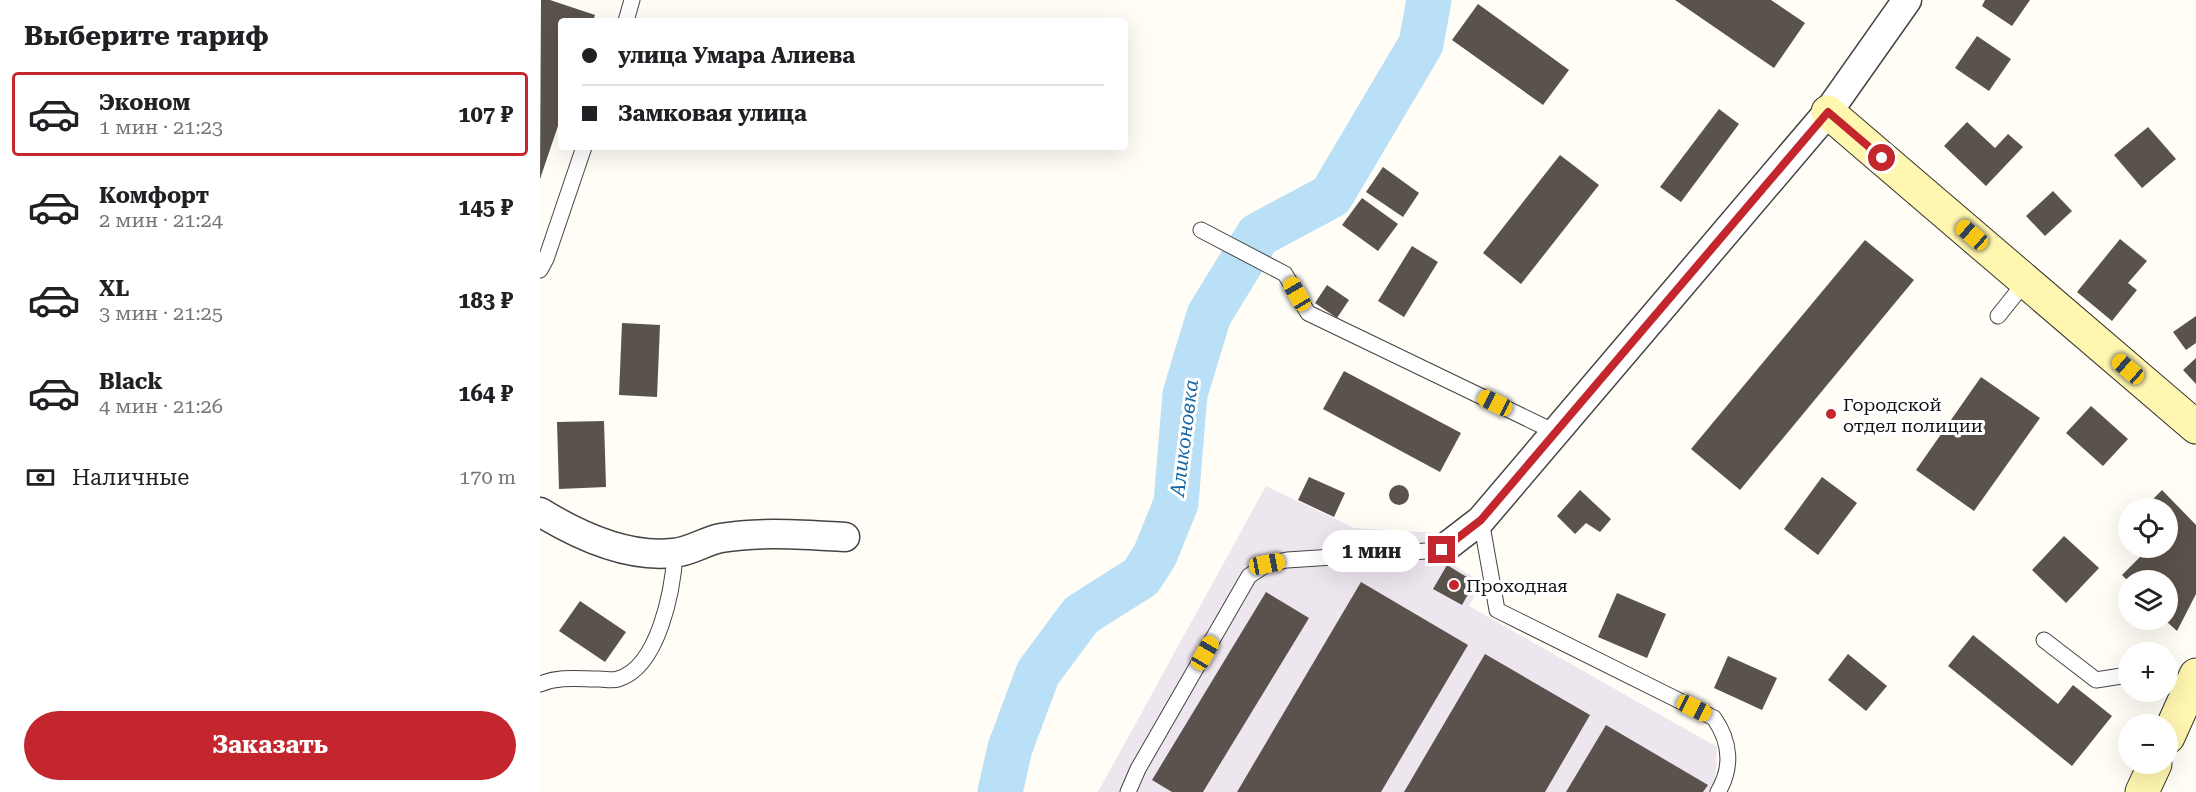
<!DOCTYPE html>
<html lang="ru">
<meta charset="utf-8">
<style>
:root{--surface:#fff;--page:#f2f2f2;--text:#202124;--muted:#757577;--line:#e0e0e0;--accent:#c4262e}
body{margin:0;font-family:"Roboto Serif",serif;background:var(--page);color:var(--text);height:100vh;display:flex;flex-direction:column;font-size:22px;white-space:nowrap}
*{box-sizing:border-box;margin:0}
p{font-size:20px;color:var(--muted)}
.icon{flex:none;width:33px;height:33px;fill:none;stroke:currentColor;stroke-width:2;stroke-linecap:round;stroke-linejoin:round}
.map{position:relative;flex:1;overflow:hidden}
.sheet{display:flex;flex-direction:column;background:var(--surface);width:540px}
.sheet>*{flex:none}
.top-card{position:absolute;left:18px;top:18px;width:570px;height:132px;border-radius:6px;box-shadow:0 6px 24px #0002;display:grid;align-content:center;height:132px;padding:0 24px;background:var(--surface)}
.controls{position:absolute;left:1578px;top:498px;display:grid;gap:12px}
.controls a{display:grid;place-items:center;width:60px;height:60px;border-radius:50%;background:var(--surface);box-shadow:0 6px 24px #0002;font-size:30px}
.end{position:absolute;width:27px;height:27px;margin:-14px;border:8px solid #c4262e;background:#fff;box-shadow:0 0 0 3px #fff}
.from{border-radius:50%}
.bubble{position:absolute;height:42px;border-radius:21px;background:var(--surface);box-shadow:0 6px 24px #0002;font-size:20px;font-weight:700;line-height:42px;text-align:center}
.car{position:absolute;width:18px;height:36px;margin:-18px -9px;border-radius:8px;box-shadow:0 0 4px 2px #0007;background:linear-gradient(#f5c518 24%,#345 0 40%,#f5c518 0 76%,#345 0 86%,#f5c518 0)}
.top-card b{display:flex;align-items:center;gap:21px;height:57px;font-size:22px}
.top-card b+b{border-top:2px solid var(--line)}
.top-card i{width:15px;height:15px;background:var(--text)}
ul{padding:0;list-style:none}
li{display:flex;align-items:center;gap:18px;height:84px;margin:0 12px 9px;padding:0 12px;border:3px solid transparent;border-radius:6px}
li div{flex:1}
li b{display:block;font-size:22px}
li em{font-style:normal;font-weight:700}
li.selected{border-color:var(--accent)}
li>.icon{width:54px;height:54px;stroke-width:1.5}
h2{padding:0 24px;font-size:27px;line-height:72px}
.pay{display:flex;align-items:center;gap:15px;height:66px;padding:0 24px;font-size:22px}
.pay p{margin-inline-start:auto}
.primary-button{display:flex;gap:12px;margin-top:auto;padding:12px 24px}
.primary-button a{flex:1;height:69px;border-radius:36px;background:var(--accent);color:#fff;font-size:24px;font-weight:700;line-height:69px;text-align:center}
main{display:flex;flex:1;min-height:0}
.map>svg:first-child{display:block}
.industrial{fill:#eee6ef}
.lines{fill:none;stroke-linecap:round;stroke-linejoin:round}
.river{stroke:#b9e0f7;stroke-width:45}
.building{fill:#5a524d}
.lane-casing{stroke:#444;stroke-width:17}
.street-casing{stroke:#444;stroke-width:31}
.secondary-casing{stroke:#333;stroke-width:35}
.lane{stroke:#fff;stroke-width:15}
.street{stroke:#fff;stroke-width:28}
.secondary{stroke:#fff6b0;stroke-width:33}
.route{stroke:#c4262e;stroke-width:8}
.poi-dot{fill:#c4262e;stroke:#fff;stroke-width:2}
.labels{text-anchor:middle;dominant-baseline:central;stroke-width:6;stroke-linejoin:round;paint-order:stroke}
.poi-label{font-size:18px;fill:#111;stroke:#fff;text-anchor:start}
.water-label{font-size:20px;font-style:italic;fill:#1768a6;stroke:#fff}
</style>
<main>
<section class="sheet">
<h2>Выберите тариф</h2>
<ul>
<li class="selected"><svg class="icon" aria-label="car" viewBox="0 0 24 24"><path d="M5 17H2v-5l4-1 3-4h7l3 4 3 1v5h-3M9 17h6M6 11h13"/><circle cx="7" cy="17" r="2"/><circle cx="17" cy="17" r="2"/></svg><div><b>Эконом</b><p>1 мин · 21:23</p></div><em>107 ₽</em></li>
<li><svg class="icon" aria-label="car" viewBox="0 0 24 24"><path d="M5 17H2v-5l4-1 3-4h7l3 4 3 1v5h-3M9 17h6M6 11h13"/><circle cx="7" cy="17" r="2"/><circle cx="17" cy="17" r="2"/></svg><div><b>Комфорт</b><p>2 мин · 21:24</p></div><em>145 ₽</em></li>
<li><svg class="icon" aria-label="car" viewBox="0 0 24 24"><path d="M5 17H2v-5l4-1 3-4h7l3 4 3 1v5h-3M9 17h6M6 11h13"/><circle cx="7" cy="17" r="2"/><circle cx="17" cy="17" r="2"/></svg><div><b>XL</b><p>3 мин · 21:25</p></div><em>183 ₽</em></li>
<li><svg class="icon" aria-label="car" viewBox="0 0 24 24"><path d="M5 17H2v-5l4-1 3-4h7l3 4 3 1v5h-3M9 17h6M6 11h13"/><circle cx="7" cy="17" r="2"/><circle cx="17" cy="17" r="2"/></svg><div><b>Black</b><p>4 мин · 21:26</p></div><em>164 ₽</em></li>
</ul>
<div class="pay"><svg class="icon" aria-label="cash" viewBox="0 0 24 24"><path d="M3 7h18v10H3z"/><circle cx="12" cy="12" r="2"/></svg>Наличные<p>170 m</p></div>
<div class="primary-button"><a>Заказать</a></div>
</section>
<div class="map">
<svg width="1656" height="792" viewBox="0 0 1656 792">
<rect width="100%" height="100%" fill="#fffdf5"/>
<!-- industrial -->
<polygon class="industrial" points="726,486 814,528 898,533 910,563 942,582 929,606 1177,747 1175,792 558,792"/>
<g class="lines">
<!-- river -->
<polyline class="river" points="460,792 470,748 498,673 541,615 601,577 615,555 636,503 645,394 669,315 718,235 791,196 881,44 889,0"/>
</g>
<!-- building -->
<g class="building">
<polygon points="1,0 10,0 55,15 53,21 21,21 21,117 0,179"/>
<polygon points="1135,0 1231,0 1265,23 1234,68"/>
<polygon points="1445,0 1490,0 1472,26 1442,6"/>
<polygon points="938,4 1029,70 1003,105 912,40"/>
<polygon points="1437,36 1471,59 1449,91 1415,68"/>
<polygon points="1179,109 1199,124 1141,202 1120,187"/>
<polygon points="1427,122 1455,148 1468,134 1483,147 1446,186 1404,146"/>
<polygon points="1608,127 1636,159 1602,188 1574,155"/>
<polygon points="1020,155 1059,185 981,284 943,253"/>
<polygon points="843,167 879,193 863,217 826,192"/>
<polygon points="1513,191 1532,211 1505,236 1486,216"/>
<polygon points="822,198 858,224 838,251 802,225"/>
<polygon points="1580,239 1607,261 1588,283 1597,290 1572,321 1537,292"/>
<polygon points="1325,240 1374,280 1200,490 1151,449"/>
<polygon points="872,246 898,262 864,317 838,301"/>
<polygon points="787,285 809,300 797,318 775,303"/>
<polygon points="1656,316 1656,343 1646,350 1633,332"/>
<polygon points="82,323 120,325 117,397 79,395"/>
<polygon points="1656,358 1656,384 1643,370"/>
<polygon points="804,371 921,433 900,472 783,409"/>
<polygon points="1441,377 1500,418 1434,511 1376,470"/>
<polygon points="1551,406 1588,439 1563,466 1526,433"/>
<polygon points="64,421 66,487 19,489 17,422"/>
<polygon points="769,477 805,493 794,517 758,500"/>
<polygon points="1282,477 1317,503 1278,555 1244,529"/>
<circle cx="859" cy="495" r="10"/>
<polygon points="1040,490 1071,519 1060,532 1046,523 1035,534 1017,516"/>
<polygon points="1622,490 1656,525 1656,594 1637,631 1625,620 1628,580 1587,580 1582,575 1609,548 1628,548 1628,508 1611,508 1607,505"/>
<polygon points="1524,536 1559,568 1526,603 1492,570"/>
<polygon points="907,565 935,582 922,605 893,589"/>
<polygon points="821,582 928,645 841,792 697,792"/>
<polygon points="726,592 769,618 663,792 632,792 612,780"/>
<polygon points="1077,593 1126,614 1107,658 1058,637"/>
<polygon points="40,601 86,632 65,662 19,631"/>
<polygon points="1433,635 1518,704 1533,685 1572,716 1532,766 1408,666"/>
<polygon points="945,654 1050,715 1005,792 864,792"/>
<polygon points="1308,654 1347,686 1326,711 1288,680"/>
<polygon points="1188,656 1237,678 1222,710 1174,688"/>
<polygon points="1066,725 1168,785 1163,792 1026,792"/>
</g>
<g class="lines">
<!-- lane casing -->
<g class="lane-casing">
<g id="lane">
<polyline points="86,21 92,0"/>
<polyline points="661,230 745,274 768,313 1015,432"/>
<polyline points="0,270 6,259 44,147"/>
<polyline points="1458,316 1486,281"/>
<path d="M941,520L957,610L1174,718C1190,741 1193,767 1178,792"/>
<polyline points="1504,640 1556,680 1588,675"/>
<path d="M0,684C20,676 38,679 59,679C65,679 73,681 78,679C119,667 133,589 135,553"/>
<polyline points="588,792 598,769 709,576 727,564 747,560 902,550"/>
</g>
</g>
<!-- street casing -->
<g class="street-casing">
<g id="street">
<path d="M0,512C39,536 87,558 133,553C150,552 165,541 181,538C222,531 264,535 305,537"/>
<polyline points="902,550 941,520 1288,112 1367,0"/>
</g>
</g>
<!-- secondary casing -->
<g class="secondary-casing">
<g id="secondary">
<polyline points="1288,112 1656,427"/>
<polyline points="1628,737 1656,675"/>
<polyline points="1602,792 1615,764"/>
</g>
</g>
<!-- lane -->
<use href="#lane" class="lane"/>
<!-- street -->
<use href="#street" class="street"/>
<!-- secondary -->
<use href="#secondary" class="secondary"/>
</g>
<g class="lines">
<!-- route -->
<polyline class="route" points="902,550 941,520 1288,112 1342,158"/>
</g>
<!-- markers -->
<g class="poi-dot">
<circle cx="1291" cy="414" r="6"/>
<circle cx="914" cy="585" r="6"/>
</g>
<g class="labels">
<!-- poi labels -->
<g class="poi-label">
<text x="1303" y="404">Городской<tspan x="1303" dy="21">отдел полиции</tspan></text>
<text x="926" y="585">Проходная</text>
</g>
<!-- water labels -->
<g class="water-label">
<text transform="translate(644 438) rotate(-83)">Аликоновка</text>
</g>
</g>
</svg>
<div class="controls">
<a><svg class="icon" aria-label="locate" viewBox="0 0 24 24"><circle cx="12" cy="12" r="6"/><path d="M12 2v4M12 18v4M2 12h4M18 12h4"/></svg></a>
<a><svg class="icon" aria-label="layers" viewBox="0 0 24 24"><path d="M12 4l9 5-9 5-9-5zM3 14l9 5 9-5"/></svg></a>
<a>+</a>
<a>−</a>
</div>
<i class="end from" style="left:1342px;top:158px"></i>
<i class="end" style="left:902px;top:550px"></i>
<div class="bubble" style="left:782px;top:530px;width:99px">1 мин</div>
<i class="car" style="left:1432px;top:235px;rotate:311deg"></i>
<i class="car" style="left:757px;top:294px;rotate:330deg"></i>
<i class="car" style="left:1588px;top:369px;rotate:311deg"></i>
<i class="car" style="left:955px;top:403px;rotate:296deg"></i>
<i class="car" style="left:727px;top:564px;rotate:79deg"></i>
<i class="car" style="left:665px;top:653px;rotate:30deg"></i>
<i class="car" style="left:1154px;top:708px;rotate:117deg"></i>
<div class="top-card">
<b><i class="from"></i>улица Умара Алиева</b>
<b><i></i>Замковая улица</b>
</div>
</div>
</main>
